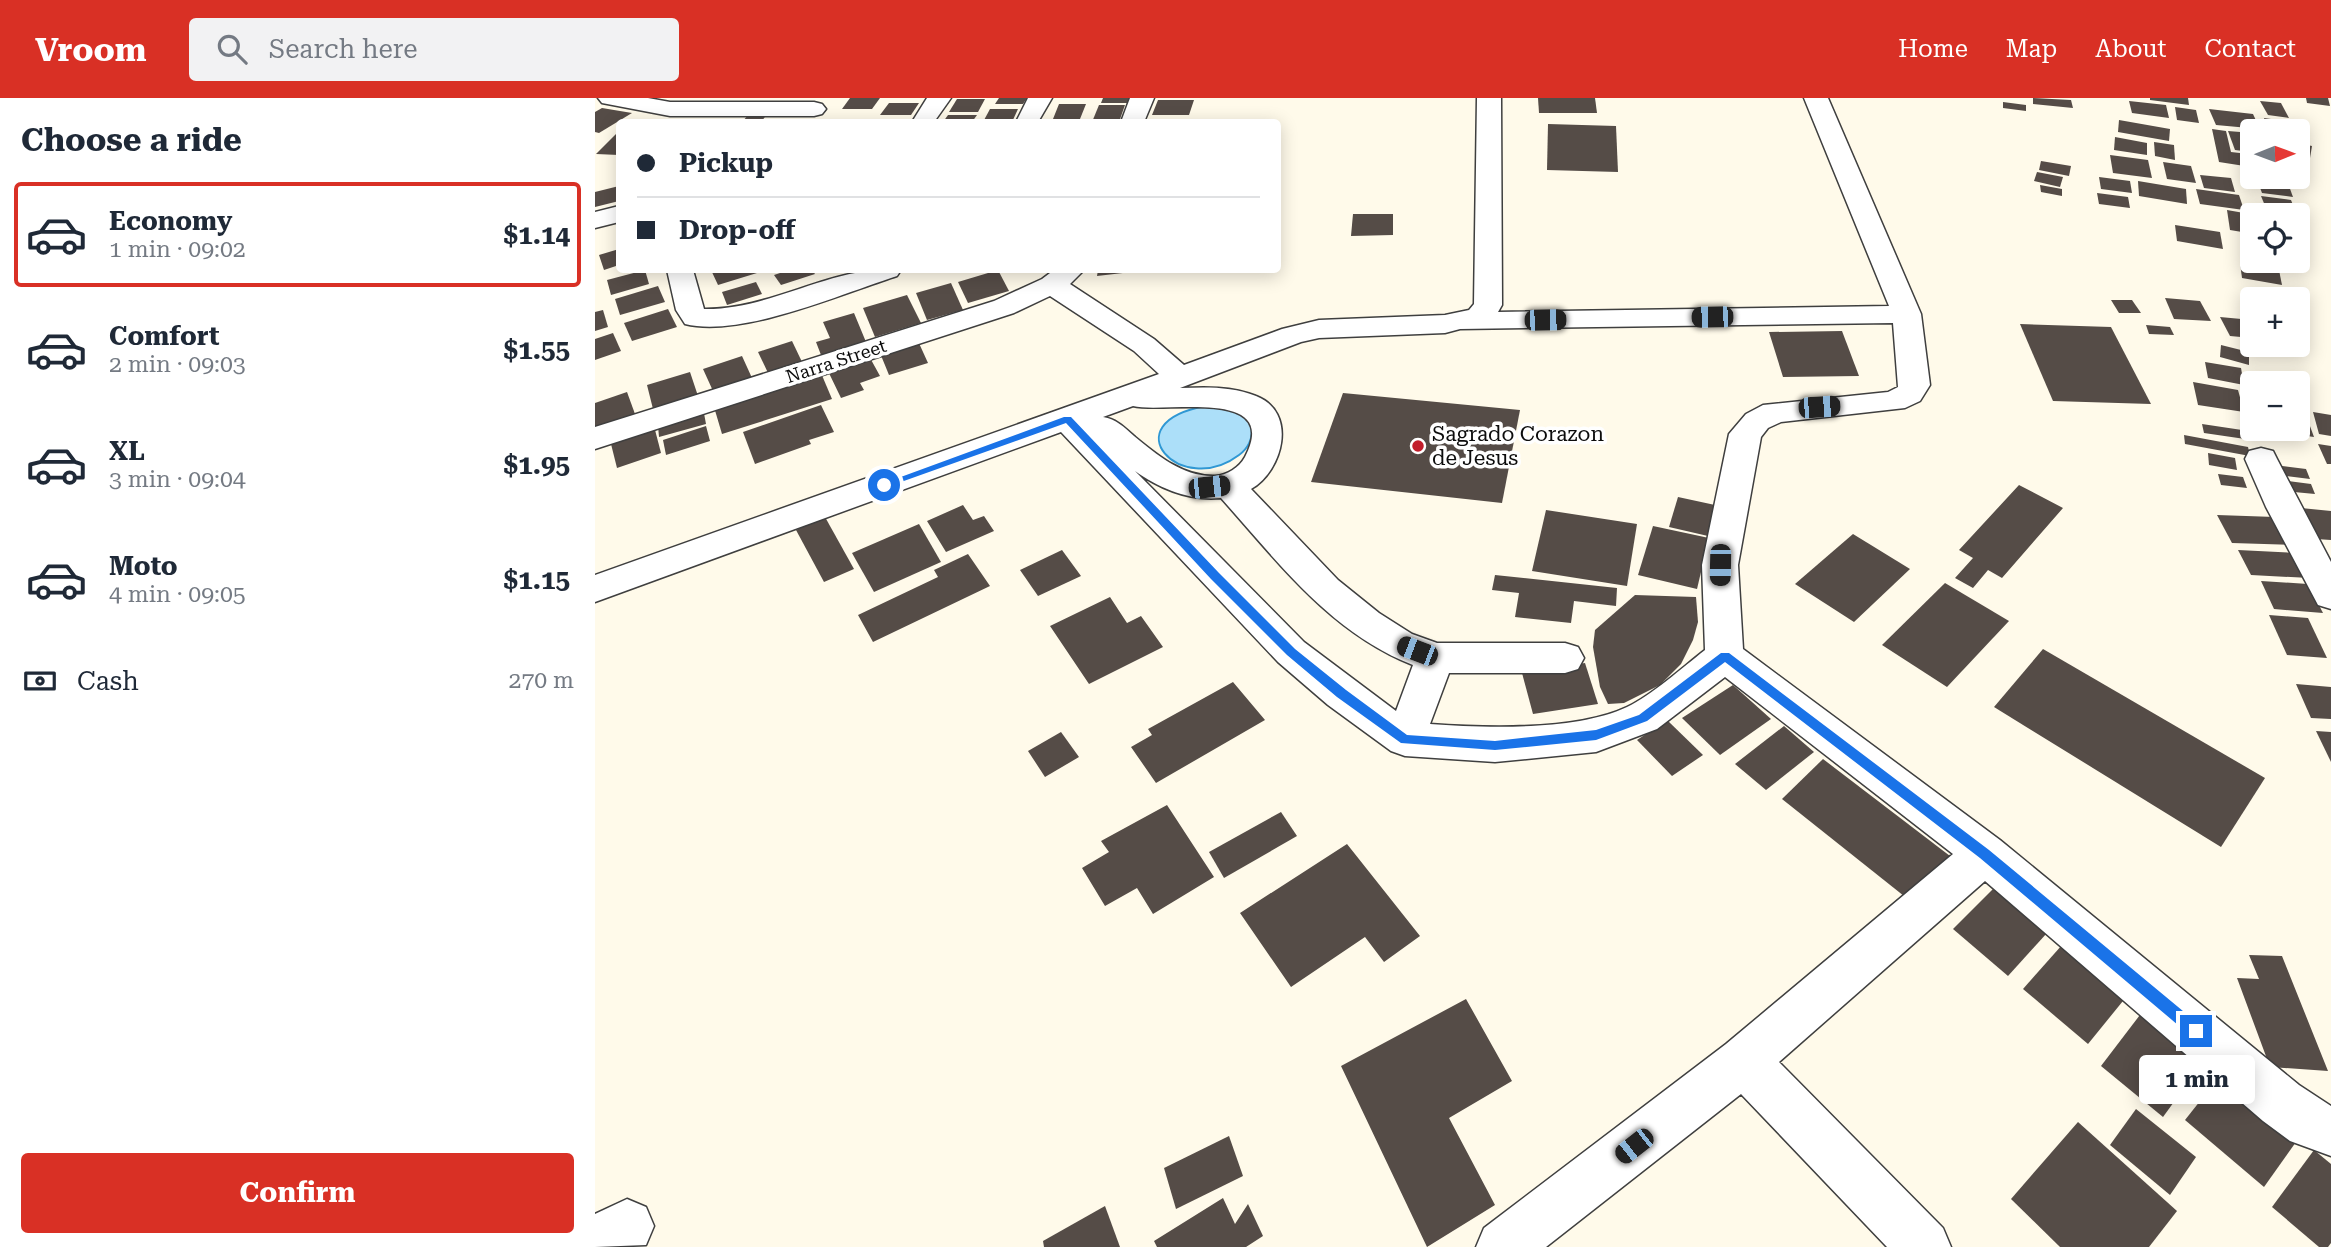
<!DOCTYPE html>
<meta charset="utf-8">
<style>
:root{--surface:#fff;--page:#f2f2f3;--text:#1f2937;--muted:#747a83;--line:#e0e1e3;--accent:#d93025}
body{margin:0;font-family:"Roboto Serif",serif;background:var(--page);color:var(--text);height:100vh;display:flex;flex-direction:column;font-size:26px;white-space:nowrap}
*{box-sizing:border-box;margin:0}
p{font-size:23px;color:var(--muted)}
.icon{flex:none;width:38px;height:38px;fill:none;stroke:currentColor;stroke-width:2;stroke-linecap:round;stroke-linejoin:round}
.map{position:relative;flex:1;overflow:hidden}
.sheet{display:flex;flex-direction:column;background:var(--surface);width:595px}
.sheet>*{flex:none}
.banner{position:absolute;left:21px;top:21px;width:665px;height:154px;border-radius:7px;box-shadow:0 4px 18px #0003;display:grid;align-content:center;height:154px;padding:0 21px;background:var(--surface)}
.needle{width:46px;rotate:89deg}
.tools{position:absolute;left:1645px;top:21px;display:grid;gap:14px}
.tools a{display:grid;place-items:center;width:70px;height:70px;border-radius:7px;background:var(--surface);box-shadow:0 4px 18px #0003;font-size:35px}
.end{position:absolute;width:32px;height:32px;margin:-16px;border:9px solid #1a73e8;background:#fff;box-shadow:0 0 0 4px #fff}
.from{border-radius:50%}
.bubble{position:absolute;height:49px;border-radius:7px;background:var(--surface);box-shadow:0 4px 18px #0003;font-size:23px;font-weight:700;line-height:49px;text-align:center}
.car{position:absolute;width:21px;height:42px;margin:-21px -10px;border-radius:9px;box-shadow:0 0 5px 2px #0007;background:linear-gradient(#222 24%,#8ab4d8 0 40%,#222 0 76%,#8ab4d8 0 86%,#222 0)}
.banner b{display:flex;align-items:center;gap:24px;height:66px;font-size:26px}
.banner b+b{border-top:2px solid var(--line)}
.banner i{width:18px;height:18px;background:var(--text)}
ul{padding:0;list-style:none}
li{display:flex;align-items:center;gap:21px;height:105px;margin:0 14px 10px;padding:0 7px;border:4px solid transparent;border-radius:7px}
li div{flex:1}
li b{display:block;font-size:26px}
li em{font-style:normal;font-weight:700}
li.on{border-color:var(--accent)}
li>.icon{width:63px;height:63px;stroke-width:1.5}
h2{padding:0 21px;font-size:32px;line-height:84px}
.pay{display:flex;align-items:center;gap:18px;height:77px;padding:0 21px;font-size:26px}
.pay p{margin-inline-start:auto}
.cta{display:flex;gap:14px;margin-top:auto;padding:14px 21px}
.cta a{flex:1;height:80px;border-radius:7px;background:var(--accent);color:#fff;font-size:28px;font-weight:700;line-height:80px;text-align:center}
header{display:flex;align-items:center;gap:42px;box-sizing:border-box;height:98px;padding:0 35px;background:var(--accent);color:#fff}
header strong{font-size:33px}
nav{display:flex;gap:38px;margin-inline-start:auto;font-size:24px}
.search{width:490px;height:63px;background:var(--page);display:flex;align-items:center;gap:18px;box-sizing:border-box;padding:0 24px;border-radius:7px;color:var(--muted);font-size:26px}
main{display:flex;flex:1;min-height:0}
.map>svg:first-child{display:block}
.water{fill:#acdff9;stroke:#3098d4;stroke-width:2}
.building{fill:#554c47}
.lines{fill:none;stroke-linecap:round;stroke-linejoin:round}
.minor-casing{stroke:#3f3f3f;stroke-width:3}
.minor{fill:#fff;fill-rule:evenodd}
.route{fill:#1a73e8}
.poi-dot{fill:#c21d2b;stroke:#fff;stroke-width:2.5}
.labels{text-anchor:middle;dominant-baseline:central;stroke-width:7;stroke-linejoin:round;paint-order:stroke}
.far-street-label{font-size:18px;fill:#0c0c0c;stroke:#fff}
.poi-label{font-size:21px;fill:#0c0c0c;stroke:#fff;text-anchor:start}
</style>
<header>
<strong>Vroom</strong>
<div class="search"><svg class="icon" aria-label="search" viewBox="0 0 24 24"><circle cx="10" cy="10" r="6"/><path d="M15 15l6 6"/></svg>Search here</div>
<nav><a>Home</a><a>Map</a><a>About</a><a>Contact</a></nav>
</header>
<main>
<section class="sheet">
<h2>Choose a ride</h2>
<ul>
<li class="on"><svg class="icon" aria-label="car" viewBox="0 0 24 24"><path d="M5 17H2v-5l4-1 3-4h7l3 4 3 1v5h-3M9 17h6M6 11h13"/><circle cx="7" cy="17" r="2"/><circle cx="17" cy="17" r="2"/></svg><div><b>Economy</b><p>1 min · 09:02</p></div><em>$1.14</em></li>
<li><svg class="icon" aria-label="car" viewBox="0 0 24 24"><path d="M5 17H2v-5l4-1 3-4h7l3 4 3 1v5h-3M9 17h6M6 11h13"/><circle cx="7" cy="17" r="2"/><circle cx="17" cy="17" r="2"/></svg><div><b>Comfort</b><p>2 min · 09:03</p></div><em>$1.55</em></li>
<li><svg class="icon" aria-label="car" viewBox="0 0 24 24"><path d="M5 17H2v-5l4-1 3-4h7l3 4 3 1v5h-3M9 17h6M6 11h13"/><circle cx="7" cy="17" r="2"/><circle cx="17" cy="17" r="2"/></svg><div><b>XL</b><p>3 min · 09:04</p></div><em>$1.95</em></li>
<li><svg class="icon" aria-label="car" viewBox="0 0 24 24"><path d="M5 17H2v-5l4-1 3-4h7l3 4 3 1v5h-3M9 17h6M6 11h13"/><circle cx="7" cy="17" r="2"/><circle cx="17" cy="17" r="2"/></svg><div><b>Moto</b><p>4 min · 09:05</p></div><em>$1.15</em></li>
</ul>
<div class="pay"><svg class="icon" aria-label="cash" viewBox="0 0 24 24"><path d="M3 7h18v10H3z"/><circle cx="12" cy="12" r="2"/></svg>Cash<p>270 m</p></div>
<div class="cta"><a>Confirm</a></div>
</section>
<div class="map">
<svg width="1736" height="1149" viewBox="0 0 1736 1149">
<rect width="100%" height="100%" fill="#fffaea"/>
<!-- water -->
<path class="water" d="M611,308C620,309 630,310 638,312C662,318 662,344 644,357C586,401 515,325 611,308Z"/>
<!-- building -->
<g class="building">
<polygon points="255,0 285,0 277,11 247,11"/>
<polygon points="404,0 432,0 428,6 400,6"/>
<polygon points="508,0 534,0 533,5 506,5"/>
<polygon points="943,0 1000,0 1002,15 944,15"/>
<polygon points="1438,0 1476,2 1478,10 1438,6"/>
<polygon points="1555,0 1593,0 1594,7 1555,2"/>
<polygon points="1711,0 1733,0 1735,8 1712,5"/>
<polygon points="362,1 390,1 383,14 354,14"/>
<polygon points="563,2 599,2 594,17 557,17"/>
<polygon points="1534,3 1571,7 1574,20 1537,15"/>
<polygon points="1665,3 1686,5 1694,20 1673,17"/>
<polygon points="1408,4 1431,7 1431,13 1408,10"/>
<polygon points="294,5 324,5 316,17 285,17"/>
<polygon points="464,6 491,6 485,21 458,21"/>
<polygon points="504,7 530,7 524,24 497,24"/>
<polygon points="1580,9 1601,12 1604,25 1582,22"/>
<polygon points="7,10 37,15 4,35 0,34 0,14"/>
<polygon points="395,11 423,11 417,24 388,24"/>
<polygon points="1614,11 1658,16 1665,31 1621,27"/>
<polygon points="173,15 166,24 147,24 154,16"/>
<polygon points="353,17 382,17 377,24 348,24"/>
<polygon points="1669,20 1690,23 1694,33 1673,33"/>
<polygon points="1524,22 1575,31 1574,43 1523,34"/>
<polygon points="953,26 1021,28 1023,74 952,72"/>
<polygon points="1617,31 1631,33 1636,54 1653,56 1656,69 1624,64"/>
<polygon points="24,33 24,57 1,56"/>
<polygon points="1633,33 1657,35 1657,54 1640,52"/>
<polygon points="1520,39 1552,45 1552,57 1519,52"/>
<polygon points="1559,44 1579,47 1580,62 1560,58"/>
<polygon points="1703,45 1717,48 1715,60 1703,57"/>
<polygon points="1515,57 1553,62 1557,80 1518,75"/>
<polygon points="1446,63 1476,68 1474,78 1444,72"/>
<polygon points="1568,64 1596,68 1601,85 1572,81"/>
<polygon points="1442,74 1468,79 1465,89 1439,83"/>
<polygon points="1605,77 1636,80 1640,94 1609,90"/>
<polygon points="1504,79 1535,83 1537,95 1506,91"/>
<polygon points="1661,79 1691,80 1698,99 1667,95"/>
<polygon points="1543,83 1591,91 1592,106 1544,98"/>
<polygon points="1445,87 1467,91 1467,98 1446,94"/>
<polygon points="24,88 24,103 0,109 0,94"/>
<polygon points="1601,91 1644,97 1649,112 1605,106"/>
<polygon points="1502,95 1533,99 1535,110 1504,106"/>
<polygon points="1666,98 1696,102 1702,117 1673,115"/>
<polygon points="1632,112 1649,115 1653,135 1635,132"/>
<polygon points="758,116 798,116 798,137 756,138"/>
<polygon points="1580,127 1625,134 1628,151 1582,143"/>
<polygon points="24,151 24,167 9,172 4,157"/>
<polygon points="1645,165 1684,172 1687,187 1647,180"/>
<polygon points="50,172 54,186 16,197 12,182"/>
<polygon points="116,172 161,172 162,175 123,187"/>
<polygon points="194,172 217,172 220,176 186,187 179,177"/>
<polygon points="403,172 414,193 373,205 363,184"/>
<polygon points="503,172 545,172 545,173 502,178"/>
<polygon points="161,184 167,196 132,207 127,194"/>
<polygon points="356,185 368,212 332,222 321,195"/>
<polygon points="63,188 70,204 25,217 20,201"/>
<polygon points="1657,189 1674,192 1676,201 1658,201"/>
<polygon points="312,197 326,225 280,239 268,210"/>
<polygon points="1570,200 1605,203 1616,223 1579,221"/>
<polygon points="1516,202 1537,202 1546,215 1524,215"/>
<polygon points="73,211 82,229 37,243 29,225"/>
<polygon points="8,212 13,229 0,233 0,214"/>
<polygon points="259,215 271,244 226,257 221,244 235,240 228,224"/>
<polygon points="1625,219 1657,222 1657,240 1635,238"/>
<polygon points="1425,226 1516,229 1556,306 1458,303"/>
<polygon points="1551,227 1575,229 1579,237 1554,236"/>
<polygon points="1247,233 1264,278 1188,279 1174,234"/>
<polygon points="18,235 26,253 0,262 0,241"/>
<polygon points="197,243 208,266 174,277 163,254"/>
<polygon points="323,243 333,265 294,277 285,255"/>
<polygon points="1626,247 1654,254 1654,267 1625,259"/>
<polygon points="147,258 157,280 118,293 108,271"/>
<polygon points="274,258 285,278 265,285 269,292 246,300 232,271"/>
<polygon points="1610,264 1646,270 1649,287 1613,280"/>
<polygon points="1668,273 1694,277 1697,285 1671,285"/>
<polygon points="95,274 104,301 59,315 52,287"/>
<polygon points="226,275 237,301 127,336 119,309"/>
<polygon points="1598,284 1643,292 1649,314 1603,307"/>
<polygon points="32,294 40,316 0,329 0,305"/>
<polygon points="748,295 925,312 907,405 716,384"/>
<polygon points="226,307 239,334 214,342 216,346 160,366 148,334"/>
<polygon points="108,310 111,326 64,339 63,328"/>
<polygon points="1718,314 1736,317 1736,338 1724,336"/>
<polygon points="1703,319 1712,320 1719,339 1670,332 1703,331"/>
<polygon points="1607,326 1647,332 1650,341 1609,335"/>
<polygon points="59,328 66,355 22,370 15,342"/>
<polygon points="111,328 115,343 71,357 68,342"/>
<polygon points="1589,337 1653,349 1655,358 1590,346"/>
<polygon points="1723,346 1736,348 1736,366 1732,366"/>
<polygon points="1613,355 1640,360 1642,372 1614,367"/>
<polygon points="1680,367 1711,371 1715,381 1683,377"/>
<polygon points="1623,376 1648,379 1652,390 1626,387"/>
<polygon points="1685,382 1716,386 1720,396 1689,393"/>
<polygon points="1424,387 1468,410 1407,480 1393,472 1378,490 1360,480 1378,460 1364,452"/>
<polygon points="1083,399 1120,407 1113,438 1074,429"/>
<polygon points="368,407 378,422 389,418 399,433 351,454 332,423"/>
<polygon points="1706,410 1736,413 1736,442 1721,441"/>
<polygon points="951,412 1042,426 1032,488 937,473"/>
<polygon points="1622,417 1680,419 1697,447 1637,445"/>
<polygon points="230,419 259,471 229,484 201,432"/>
<polygon points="324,426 346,464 279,494 257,455"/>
<polygon points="1058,428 1114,440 1102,491 1043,477"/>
<polygon points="1258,436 1315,471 1259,524 1200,486"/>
<polygon points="467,452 486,478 443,498 425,472"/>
<polygon points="1643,452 1701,455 1715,480 1656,477"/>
<polygon points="373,456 395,488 278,544 263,517 343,479 339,472"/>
<polygon points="900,477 1022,490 1021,508 979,503 976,525 920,519 924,495 897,492"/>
<polygon points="1666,483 1713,486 1728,515 1679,511"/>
<polygon points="1350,485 1414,523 1352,589 1287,547"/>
<polygon points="1040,497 1101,499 1103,524 1098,542 1086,566 1065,587 1029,605 1013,606 1005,589 998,549 1000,532"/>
<polygon points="515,499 532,525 546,518 568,549 494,586 455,528"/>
<polygon points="1674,517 1713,520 1732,560 1692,557"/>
<polygon points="1448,551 1670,680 1626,749 1399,609"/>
<polygon points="990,565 1003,606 938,616 927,575"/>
<polygon points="638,584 670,622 561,685 536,649 557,637 553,631"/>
<polygon points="1701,586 1736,589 1736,621 1716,620"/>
<polygon points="1138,587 1176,621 1125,657 1087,620"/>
<polygon points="1072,622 1108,657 1077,678 1042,642"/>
<polygon points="1189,628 1219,654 1171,692 1140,666"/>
<polygon points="1721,633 1736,634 1736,664"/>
<polygon points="466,634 484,659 450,679 433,653"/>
<polygon points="1228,661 1355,758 1314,802 1187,701"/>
<polygon points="572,707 619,779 558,816 542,790 510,808 487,770 514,754 506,743"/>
<polygon points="686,714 702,738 629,780 614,754"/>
<polygon points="752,746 825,838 789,864 770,839 696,889 645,815"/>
<polygon points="1408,781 1462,824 1413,878 1358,831"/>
<polygon points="1467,847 1532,898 1493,946 1428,891"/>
<polygon points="1654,857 1687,858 1733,973 1675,969 1642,880 1664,881"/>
<polygon points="871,901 917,983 854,1020 900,1107 832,1149 746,968"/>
<polygon points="1551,909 1613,957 1568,1019 1506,968"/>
<polygon points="1628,974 1706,1037 1669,1089 1590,1022"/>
<polygon points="1541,1011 1601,1059 1575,1097 1515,1047"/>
<polygon points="1483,1024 1582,1113 1554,1149 1465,1149 1416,1101"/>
<polygon points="634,1038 648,1078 581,1111 569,1070"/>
<polygon points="1719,1052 1736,1066 1736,1145 1733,1149 1724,1149 1677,1109"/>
<polygon points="628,1100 640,1126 653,1106 668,1138 651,1149 562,1149 559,1143"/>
<polygon points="510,1108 525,1149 449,1149 448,1143"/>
</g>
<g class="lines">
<!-- minor casing -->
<g class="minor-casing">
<g id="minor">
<polygon points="3,0 53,0 75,4 219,4 227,6 231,11 227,16 219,18 75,18 7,5"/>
<polygon points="332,0 356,0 339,24 317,24"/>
<polygon points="433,0 457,0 443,24 421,24"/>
<polygon points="535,0 559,0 549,24 526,24"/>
<path d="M882,0H906L907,207L903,214L1294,208L1209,0H1233L1326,216L1335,287L1325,303L1310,310L1186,324L1173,330L1166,339L1143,467L1148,551L1405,742L1704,987L1736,1008V1058L1695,1043L1668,1023L1390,783L1184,964L1348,1130L1356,1149H1292L1146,996L951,1149H881L889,1130L1131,946L1358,756L1130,579L1062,631L1001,654L900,664L810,658L796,653L733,607L683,564L466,334L0,504V477L564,276L539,253L455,198L419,215L0,351V329L399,203L447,181L459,172H489L475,186L559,241L589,267L687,231L724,222L850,217L874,212L879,206ZM1298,225L1303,289L1293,294L1168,307L1151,316L1134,336L1107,467L1110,552C1088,569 1056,598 1032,609C981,633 892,630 835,626L854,575H970L983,571L989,560L983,549L970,545H842L817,536L784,515L743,482L656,391C688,373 703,314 661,298C637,288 610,289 585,290L706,244L724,240L850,235L865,231ZM538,308C569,316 687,288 650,359C644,370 632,377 620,378C588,379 562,357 539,338C529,329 521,321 508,319ZM540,373C565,391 595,403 626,400C683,464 736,535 818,567L801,613L709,544Z"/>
<polygon points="24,108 24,124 0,130 0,114"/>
<path d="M72,172H98L109,211C178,212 238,166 306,172L302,178C246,196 146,240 90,226L81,212Z"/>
<polygon points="1666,350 1678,353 1682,361 1736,464 1736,511 1723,507 1671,409 1650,361 1654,353"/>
<polygon points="32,1101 51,1109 59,1128 51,1147 0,1149 0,1116"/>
</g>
</g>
<!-- minor -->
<use href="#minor" class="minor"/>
</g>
<!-- route -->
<polygon class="route" points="469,319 476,319 624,475 700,551 751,592 812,637 900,643 1001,632 1044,617 1126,555 1134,555 1394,752 1606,928 1606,938 1596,938 1385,760 1130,564 1052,623 1001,642 900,652 806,645 742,599 692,557 616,481 471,325 292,389 284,387"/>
<!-- markers -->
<circle class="poi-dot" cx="823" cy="348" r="7"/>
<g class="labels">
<!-- far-street labels -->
<g class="far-street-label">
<text transform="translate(241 263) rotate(-18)">Narra Street</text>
</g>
<!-- poi labels -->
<g class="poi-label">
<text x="837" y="336">Sagrado Corazon<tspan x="837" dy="24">de Jesus</tspan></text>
</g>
</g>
</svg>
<div class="tools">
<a><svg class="needle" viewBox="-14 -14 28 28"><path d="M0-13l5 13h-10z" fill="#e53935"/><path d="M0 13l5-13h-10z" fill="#747a83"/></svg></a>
<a><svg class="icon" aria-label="locate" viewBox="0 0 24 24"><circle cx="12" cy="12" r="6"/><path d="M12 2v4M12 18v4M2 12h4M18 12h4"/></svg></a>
<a>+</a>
<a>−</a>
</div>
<i class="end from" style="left:289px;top:387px"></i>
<i class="end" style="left:1601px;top:933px"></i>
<div class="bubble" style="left:1544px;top:957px;width:116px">1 min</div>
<i class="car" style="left:1117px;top:219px;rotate:269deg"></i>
<i class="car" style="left:950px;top:222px;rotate:89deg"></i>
<i class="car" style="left:1224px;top:309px;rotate:86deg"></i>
<i class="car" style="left:614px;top:389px;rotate:84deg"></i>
<i class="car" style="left:1125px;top:467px;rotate:181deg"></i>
<i class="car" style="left:822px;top:553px;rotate:291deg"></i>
<i class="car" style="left:1039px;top:1048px;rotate:232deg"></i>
<div class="banner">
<b><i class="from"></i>Pickup</b>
<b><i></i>Drop-off</b>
</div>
</div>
</main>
